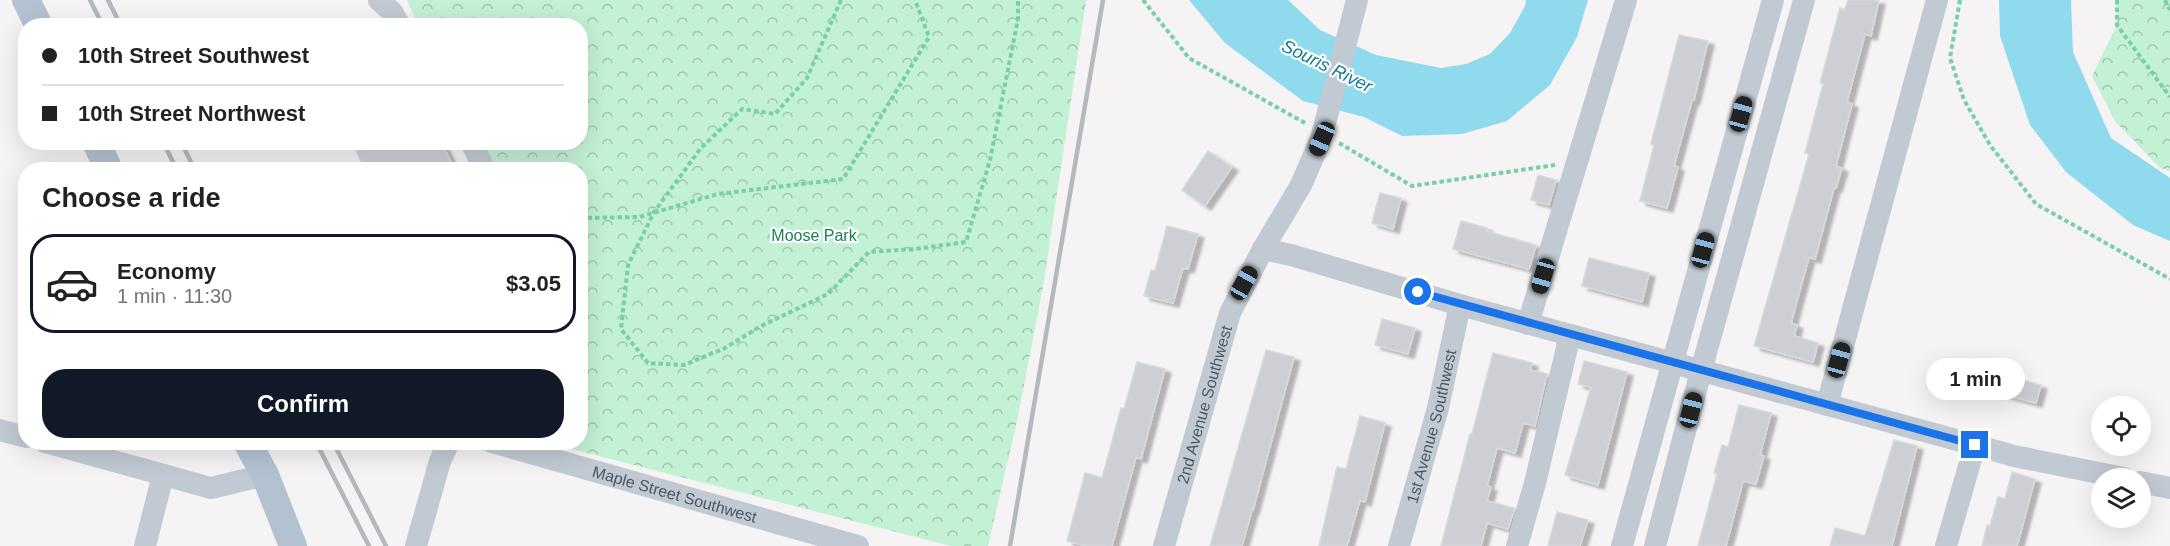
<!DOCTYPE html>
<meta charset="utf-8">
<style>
:root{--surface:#fff;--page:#f6f6f6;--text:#222;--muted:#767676;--line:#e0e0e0;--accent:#111827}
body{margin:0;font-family:Arial,sans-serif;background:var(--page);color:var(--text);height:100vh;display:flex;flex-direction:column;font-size:22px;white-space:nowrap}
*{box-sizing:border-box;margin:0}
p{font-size:20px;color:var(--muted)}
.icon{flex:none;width:33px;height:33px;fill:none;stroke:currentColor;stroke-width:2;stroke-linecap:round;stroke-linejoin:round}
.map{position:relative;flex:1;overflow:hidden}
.drawer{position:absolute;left:18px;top:162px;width:570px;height:288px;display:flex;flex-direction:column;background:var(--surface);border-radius:24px;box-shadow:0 6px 24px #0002}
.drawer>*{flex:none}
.top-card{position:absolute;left:18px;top:18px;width:570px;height:132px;border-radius:24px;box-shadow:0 6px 24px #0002;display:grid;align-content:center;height:132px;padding:0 24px;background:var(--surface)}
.buttons{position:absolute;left:2091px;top:396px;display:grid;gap:12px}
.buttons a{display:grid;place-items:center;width:60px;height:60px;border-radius:50%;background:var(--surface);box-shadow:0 6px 24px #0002;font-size:30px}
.end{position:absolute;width:27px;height:27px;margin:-14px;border:8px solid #1a73e8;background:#fff;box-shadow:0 0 0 3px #fff}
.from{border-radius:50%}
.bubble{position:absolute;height:42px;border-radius:21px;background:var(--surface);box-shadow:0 6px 24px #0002;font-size:20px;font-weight:700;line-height:42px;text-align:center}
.car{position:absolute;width:18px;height:36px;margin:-18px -9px;border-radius:8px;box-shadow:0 0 4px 2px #0007;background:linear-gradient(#222 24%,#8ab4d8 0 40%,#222 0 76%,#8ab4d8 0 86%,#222 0)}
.top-card b{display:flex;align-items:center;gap:21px;height:57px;font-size:22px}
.top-card b+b{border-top:2px solid var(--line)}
.top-card i{width:15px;height:15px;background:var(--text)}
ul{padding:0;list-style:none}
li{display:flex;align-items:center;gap:18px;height:99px;margin:0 12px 9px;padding:0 12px;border:3px solid transparent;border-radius:24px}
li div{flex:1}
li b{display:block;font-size:22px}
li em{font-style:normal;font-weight:700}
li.on{border-color:var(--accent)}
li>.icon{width:54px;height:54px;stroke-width:1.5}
h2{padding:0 24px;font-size:27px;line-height:72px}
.button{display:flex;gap:12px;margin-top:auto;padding:12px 24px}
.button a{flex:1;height:69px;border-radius:24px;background:var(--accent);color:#fff;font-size:24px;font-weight:700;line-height:69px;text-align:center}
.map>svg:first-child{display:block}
.park{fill:url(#park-crowns)}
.water{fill:#90daee}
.building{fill:#cdcfd5;stroke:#d7d9de;stroke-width:1.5;filter:url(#shadow)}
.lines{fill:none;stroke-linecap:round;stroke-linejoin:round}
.path{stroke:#7ad0a6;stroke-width:4;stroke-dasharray:4.5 3;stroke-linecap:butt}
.minor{stroke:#c1cad2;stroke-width:22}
.major{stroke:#b3c2d1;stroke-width:28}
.rail{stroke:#b5b8bd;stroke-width:4.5}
.route{stroke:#1a73e8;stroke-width:8}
.labels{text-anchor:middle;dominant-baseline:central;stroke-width:4.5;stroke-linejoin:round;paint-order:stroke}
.park-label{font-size:16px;fill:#17864f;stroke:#fff}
.street-label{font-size:16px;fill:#4a5661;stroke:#fff}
.water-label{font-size:18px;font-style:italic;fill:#0c7c9b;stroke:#fff}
</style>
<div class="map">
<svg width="2170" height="546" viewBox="0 0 2170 546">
<defs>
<pattern id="park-crowns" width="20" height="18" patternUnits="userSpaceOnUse" patternTransform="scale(1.5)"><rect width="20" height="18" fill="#c3f1d5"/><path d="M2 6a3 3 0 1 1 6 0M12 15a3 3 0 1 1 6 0" fill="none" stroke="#a0c6b0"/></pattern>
<filter id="shadow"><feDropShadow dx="6" dy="4" stdDeviation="1.5" flood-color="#0004"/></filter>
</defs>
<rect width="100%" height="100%" fill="#f5f3f3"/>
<!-- park -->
<g class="park">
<polygon points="407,0 1086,0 1043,287 1017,421 988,546 951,546 548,443 580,442 580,170 483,169 471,143 580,142 580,26 418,25"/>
<polygon points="2117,0 2170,0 2170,171 2160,168 2115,121 2092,76 2117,25"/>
</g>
<!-- water -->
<g class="water">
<polygon points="1189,0 1288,0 1320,30 1376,55 1441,68 1466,64 1490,54 1510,33 1525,6 1526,0 1588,0 1577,37 1550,85 1507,121 1462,134 1402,136 1364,117 1303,101 1225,43"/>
<polygon points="1999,0 2071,0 2073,52 2111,138 2170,178 2170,241 2133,225 2066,172 2030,125 2000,36"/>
</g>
<!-- building -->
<g class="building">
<polygon points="1848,0 1879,0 1871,36 1865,34 1847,102 1852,104 1836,166 1842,168 1836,188 1834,188 1815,259 1809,257 1791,323 1797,325 1794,336 1818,343 1813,362 1754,346 1809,154 1805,153 1823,84 1820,83 1840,8 1845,10"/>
<polygon points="1679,35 1708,41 1694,100 1692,100 1674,166 1678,167 1667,208 1640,201 1654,145 1651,144"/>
<polygon points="352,142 441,142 455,170 365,170"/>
<polygon points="1208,151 1232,167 1205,206 1182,190"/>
<polygon points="1538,175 1556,180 1549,205 1531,200"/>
<polygon points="1380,193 1401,198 1393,229 1372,223"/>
<polygon points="1461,221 1487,228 1486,231 1536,245 1529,269 1453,249"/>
<polygon points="1167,226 1198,234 1188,269 1183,268 1173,303 1144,296 1151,270 1155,271"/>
<polygon points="1589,258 1649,273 1642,302 1582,286"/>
<polygon points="1382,319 1415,328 1408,354 1375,345"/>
<polygon points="1266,350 1294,357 1253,510 1252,510 1242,546 1210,546"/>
<polygon points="1493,353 1532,363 1530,370 1547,374 1535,426 1523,423 1515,453 1497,448 1487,486 1491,487 1487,501 1514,508 1513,513 1508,529 1487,523 1481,546 1441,546 1470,434 1472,434"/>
<polygon points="1971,358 2001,366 1999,374 2041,385 2036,403 1964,384"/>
<polygon points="1584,361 1627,372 1598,485 1565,475 1591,387 1578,384"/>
<polygon points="1137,362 1165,369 1141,459 1136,457 1112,546 1087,546 1067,541 1085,473 1102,478 1121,408 1124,409"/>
<polygon points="1739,405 1771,413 1760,455 1764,456 1756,484 1743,481 1726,546 1698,546 1717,474 1714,473 1722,445 1728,447"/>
<polygon points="1360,416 1385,423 1365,502 1360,500 1347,546 1319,546 1337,467 1346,469"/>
<polygon points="1894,440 1917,446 1892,546 1830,546 1835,528 1865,536"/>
<polygon points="2012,472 2035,479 2017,546 1982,546 1987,525 1990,526 1998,497 2005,499"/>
<polygon points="1557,512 1588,520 1580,546 1548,546"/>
</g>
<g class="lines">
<!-- path -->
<g class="path">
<polyline points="841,0 807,78 775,114 742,109 701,148 654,212 628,265 621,329 648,363 684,365 725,348 761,326 828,294 869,252 915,249 966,242 990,160 1018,19 1018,0"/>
<polyline points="1143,0 1189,58 1305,123"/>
<polyline points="1960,0 1950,58 1964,100 1990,145 2036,204 2170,279"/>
<polyline points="2117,0 2117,25 2170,97"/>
<polyline points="2165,0 2170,10"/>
<polyline points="1339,143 1412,186 1555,165"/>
<polyline points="580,218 639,217 718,194 843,179 929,37 915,0"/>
</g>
<!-- minor -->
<g class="minor">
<polyline points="379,0 392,12 400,26"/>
<polyline points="471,142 485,170"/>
<polyline points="1263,249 1291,255 1460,305 1975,445 2014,456 2124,478"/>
<polyline points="1528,324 1626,0"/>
<polyline points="1827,405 1937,0"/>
<polyline points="0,430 26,437"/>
<polyline points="45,442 211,488 265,475"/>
<path id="s1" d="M492,442L858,546"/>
<polyline points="2140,482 2170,488"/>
<polyline points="145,546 163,475"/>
<polyline points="416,546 440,461 449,442"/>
<path id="s2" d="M1164,546L1230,313L1263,249L1301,185L1321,139L1357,0"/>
<path id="s3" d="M1399,546L1438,408L1460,305"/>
<polyline points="1517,546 1535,483 1570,335"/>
<polyline points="1622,546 1773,0"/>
<polyline points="1655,546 1701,371 1804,0"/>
<polyline points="1946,546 1975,445"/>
</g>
<!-- major -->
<g class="major">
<polyline points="26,0 39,26"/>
<polyline points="96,142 109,170"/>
<polyline points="247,442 265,475 293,546"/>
</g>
<!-- rail -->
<g class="rail">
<polyline points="90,0 103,26"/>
<polyline points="108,0 121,26"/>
<polyline points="163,142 177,170"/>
<polyline points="181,142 195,170"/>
<polyline points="316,442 369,546"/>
<polyline points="333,442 386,546"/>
<polyline points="1010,546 1103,0"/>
</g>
</g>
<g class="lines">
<!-- route -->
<polyline class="route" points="1418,292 1975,445"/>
</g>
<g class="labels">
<!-- park labels -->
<g class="park-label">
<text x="814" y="235">Moose Park</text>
</g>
<!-- street labels -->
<g class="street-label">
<text stroke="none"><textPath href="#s2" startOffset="147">2nd Avenue Southwest</textPath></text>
<text stroke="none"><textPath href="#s3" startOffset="124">1st Avenue Southwest</textPath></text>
<text stroke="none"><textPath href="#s1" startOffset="190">Maple Street Southwest</textPath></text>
</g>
<!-- water labels -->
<g class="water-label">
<text transform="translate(1327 66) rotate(26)">Souris River</text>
</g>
</g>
</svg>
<div class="buttons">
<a><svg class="icon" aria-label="locate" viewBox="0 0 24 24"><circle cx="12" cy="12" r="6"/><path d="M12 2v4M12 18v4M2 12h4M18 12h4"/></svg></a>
<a><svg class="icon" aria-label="layers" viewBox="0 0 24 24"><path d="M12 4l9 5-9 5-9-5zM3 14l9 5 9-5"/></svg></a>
</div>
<i class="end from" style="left:1418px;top:292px"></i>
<i class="end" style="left:1975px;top:445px"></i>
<div class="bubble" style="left:1926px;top:358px;width:99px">1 min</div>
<i class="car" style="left:1741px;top:114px;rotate:15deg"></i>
<i class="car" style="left:1322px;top:139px;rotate:204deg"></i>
<i class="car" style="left:1703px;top:250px;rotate:15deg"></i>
<i class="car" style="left:1543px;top:276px;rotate:196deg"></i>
<i class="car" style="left:1244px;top:283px;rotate:29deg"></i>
<i class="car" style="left:1839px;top:360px;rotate:15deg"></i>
<i class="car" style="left:1691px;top:410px;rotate:14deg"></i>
<div class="top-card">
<b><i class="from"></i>10th Street Southwest</b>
<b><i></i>10th Street Northwest</b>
</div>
<section class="drawer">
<h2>Choose a ride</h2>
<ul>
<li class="on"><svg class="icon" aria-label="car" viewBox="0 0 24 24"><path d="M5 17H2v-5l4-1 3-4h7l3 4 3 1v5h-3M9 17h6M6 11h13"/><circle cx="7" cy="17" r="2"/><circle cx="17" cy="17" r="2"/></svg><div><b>Economy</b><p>1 min · 11:30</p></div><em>$3.05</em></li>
</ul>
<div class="button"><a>Confirm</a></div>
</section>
</div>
